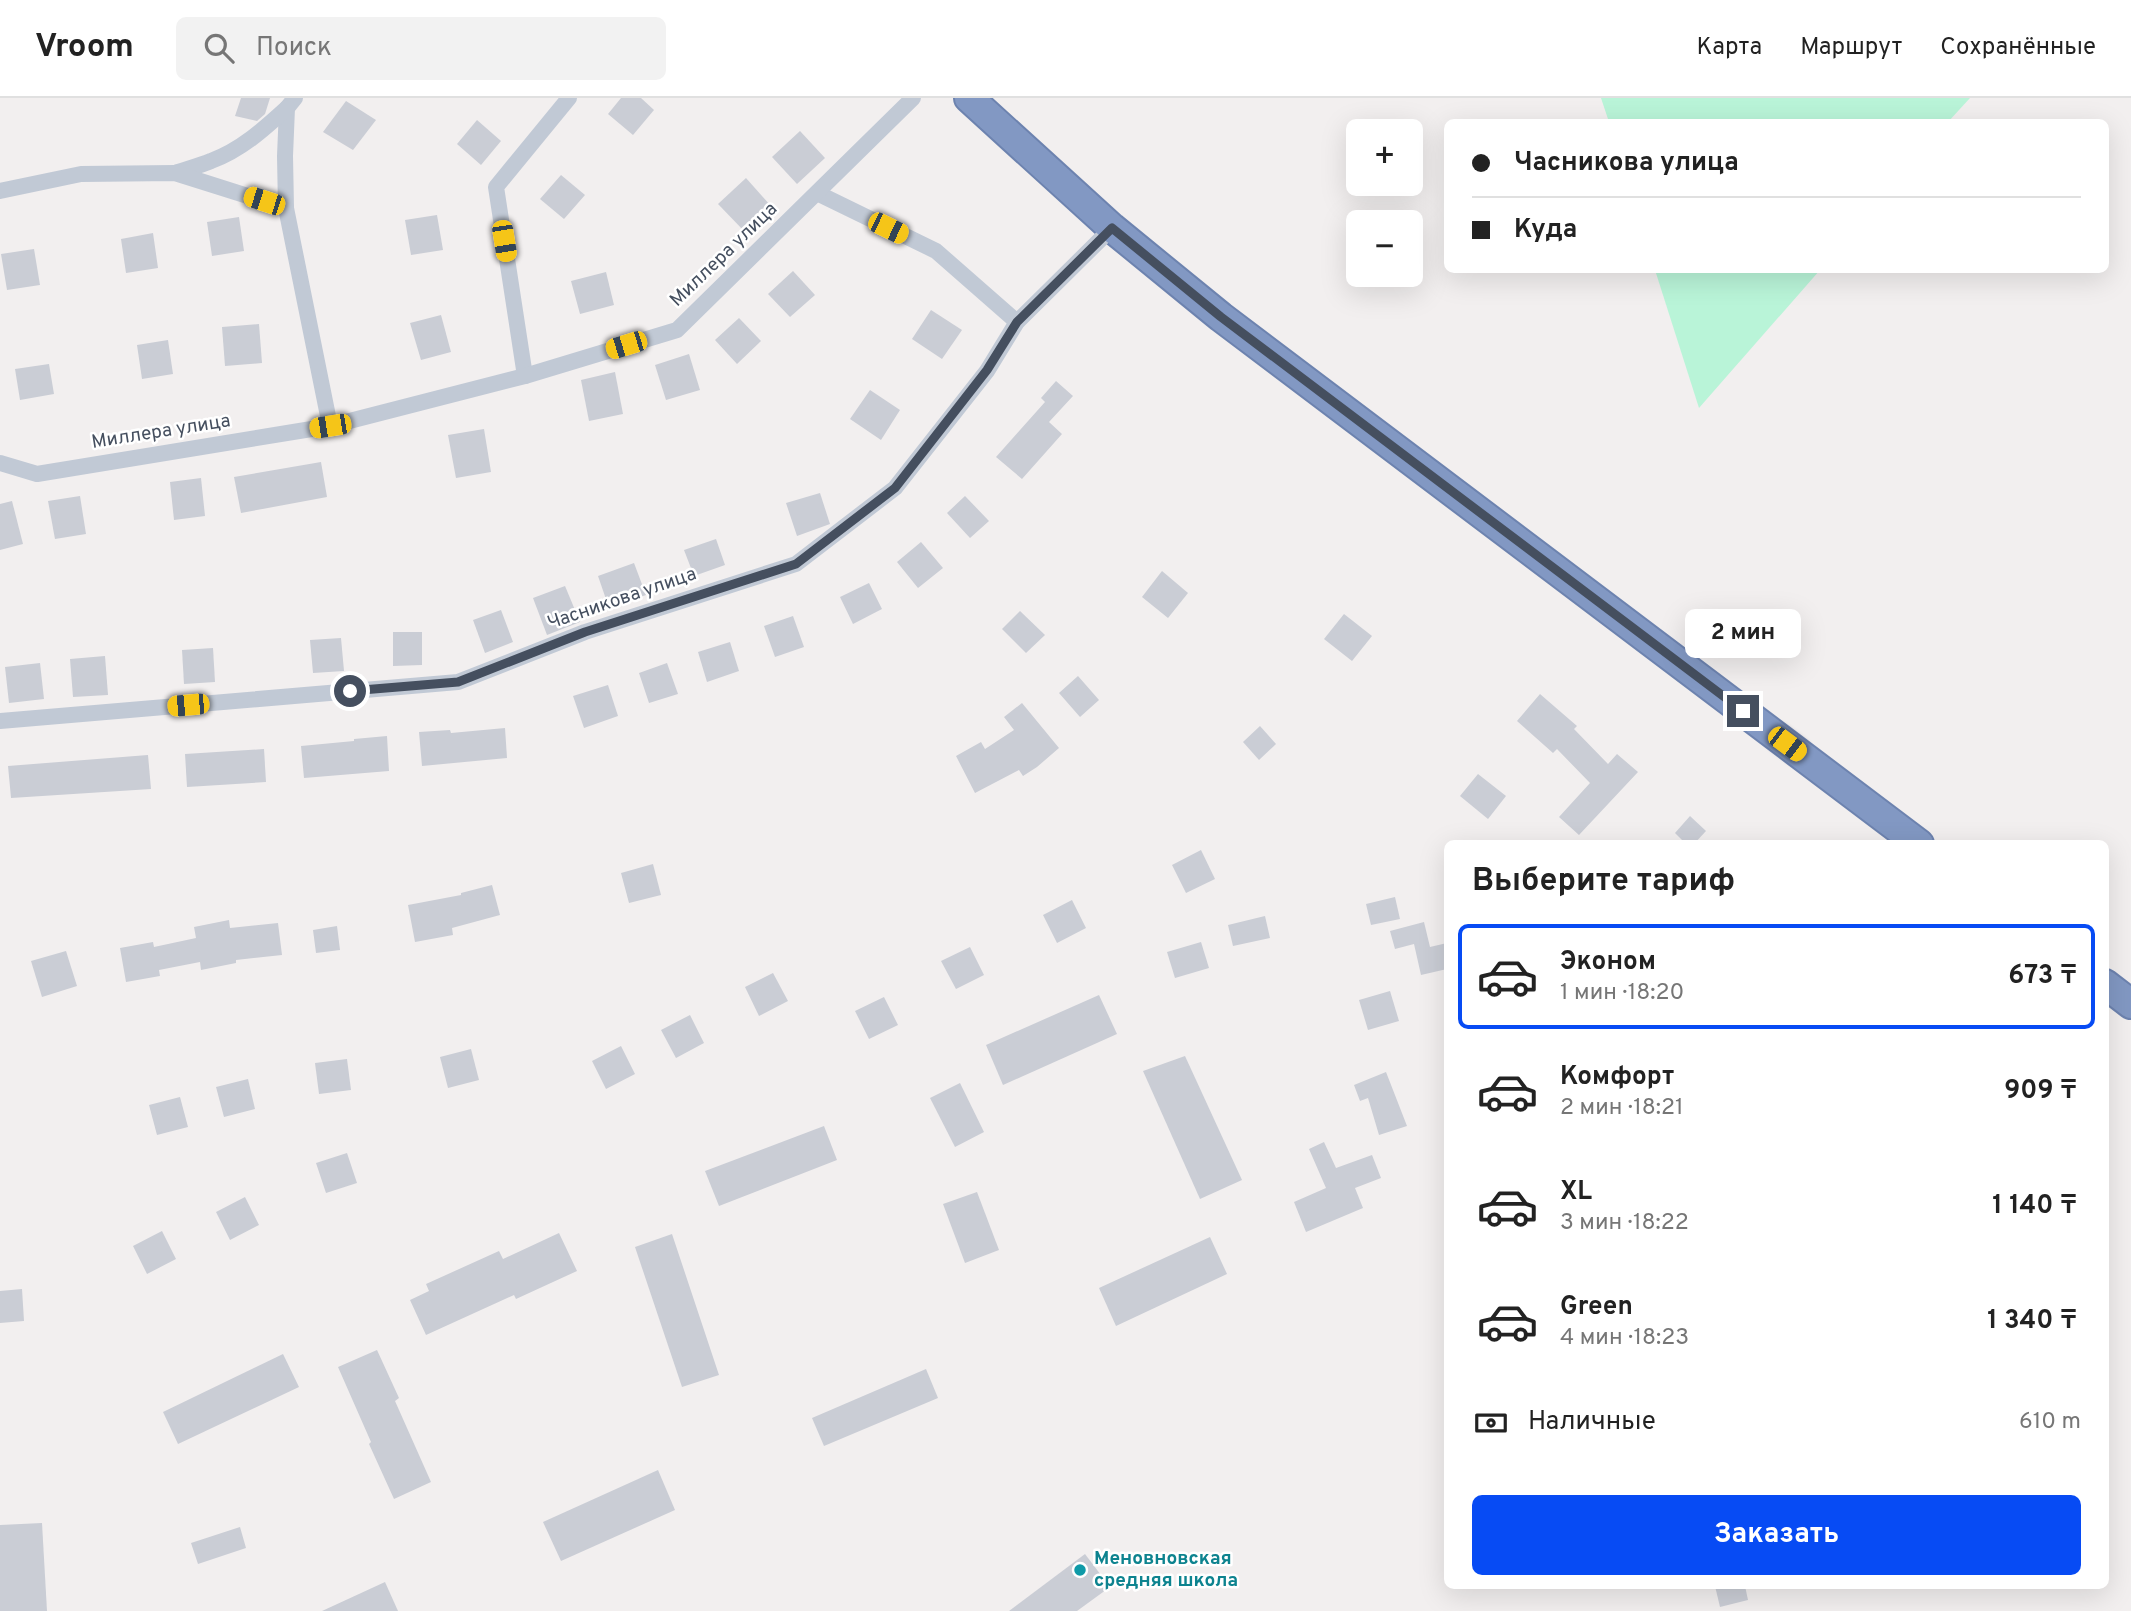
<!DOCTYPE html>
<html lang="ru">
<meta charset="utf-8">
<style>
:root{--surface:#fff;--page:#f2f2f2;--text:#222;--muted:#767676;--line:#e0e0e0;--accent:#074bf4}
body{margin:0;font-family:Overpass,sans-serif;background:var(--page);color:var(--text);height:100vh;display:flex;flex-direction:column;font-size:26px;white-space:nowrap}
*{box-sizing:border-box;margin:0}
p{font-size:23px;color:var(--muted)}
.icon{flex:none;width:38px;height:38px;fill:none;stroke:currentColor;stroke-width:2;stroke-linecap:round;stroke-linejoin:round}
.map{position:relative;flex:1;overflow:hidden}
.sheet{position:absolute;left:1444px;top:742px;width:665px;height:749px;display:flex;flex-direction:column;background:var(--surface);border-radius:10px;box-shadow:0 7px 28px #0002}
.sheet>*{flex:none}
.top-card{position:absolute;left:1444px;top:21px;width:665px;height:154px;border-radius:10px;box-shadow:0 7px 28px #0002;display:grid;align-content:center;height:154px;padding:0 28px;background:var(--surface)}
.tools{position:absolute;left:1346px;top:21px;display:grid;gap:14px}
.tools a{display:grid;place-items:center;width:77px;height:77px;border-radius:10px;background:var(--surface);box-shadow:0 7px 28px #0002;font-size:35px}
.end{position:absolute;width:32px;height:32px;margin:-16px;border:9px solid #454f5f;background:#fff;box-shadow:0 0 0 4px #fff}
.from{border-radius:50%}
.bubble{position:absolute;height:49px;border-radius:10px;background:var(--surface);box-shadow:0 7px 28px #0002;font-size:23px;font-weight:700;line-height:49px;text-align:center}
.car{position:absolute;width:21px;height:42px;margin:-21px -10px;border-radius:9px;box-shadow:0 0 5px 2px #0007;background:linear-gradient(#f5c518 24%,#345 0 40%,#f5c518 0 76%,#345 0 86%,#f5c518 0)}
.top-card b{display:flex;align-items:center;gap:24px;height:66px;font-size:26px}
.top-card b+b{border-top:2px solid var(--line)}
.top-card i{width:18px;height:18px;background:var(--text)}
ul{padding:0;list-style:none}
li{display:flex;align-items:center;gap:21px;height:105px;margin:0 14px 10px;padding:0 14px;border:4px solid transparent;border-radius:10px}
li div{flex:1}
li b{display:block;font-size:26px}
li em{font-style:normal;font-weight:700}
li.current{border-color:var(--accent)}
li>.icon{width:63px;height:63px;stroke-width:1.5}
h2{padding:0 28px;font-size:32px;line-height:84px}
.pay{display:flex;align-items:center;gap:18px;height:77px;padding:0 28px;font-size:26px}
.pay p{margin-inline-start:auto}
.button{display:flex;gap:14px;margin-top:auto;padding:14px 28px}
.button a{flex:1;height:80px;border-radius:10px;background:var(--accent);color:#fff;font-size:28px;font-weight:700;line-height:80px;text-align:center}
header{display:flex;align-items:center;gap:42px;box-sizing:border-box;height:98px;padding:0 35px;background:var(--surface);border-bottom:2px solid var(--line)}
header strong{font-size:33px}
nav{display:flex;gap:38px;margin-inline-start:auto;font-size:24px}
.search{width:490px;height:63px;background:var(--page);display:flex;align-items:center;gap:18px;box-sizing:border-box;padding:0 24px;border-radius:10px;color:var(--muted);font-size:26px}
.map>svg:first-child{display:block}
.green{fill:#b9f4d8}
.building{fill:#cacdd5}
.lines{fill:none;stroke-linecap:round;stroke-linejoin:round}
.highway-casing{stroke:#6d83af;stroke-width:32}
.street{stroke:#c1c9d5;stroke-width:16}
.highway{stroke:#8298c3;stroke-width:28}
.route{stroke:#454f5f;stroke-width:9}
.culture-dot{fill:#0f9aa8;stroke:#fff;stroke-width:2.5}
.labels{text-anchor:middle;dominant-baseline:central;stroke-width:5;stroke-linejoin:round;paint-order:stroke}
.street-label{font-size:19px;fill:#454f5f;stroke:#fff}
.culture-label{font-size:19px;font-weight:bold;fill:#0d838f;stroke:#fff;text-anchor:start}
</style>
<header>
<strong>Vroom</strong>
<div class="search"><svg class="icon" aria-label="search" viewBox="0 0 24 24"><circle cx="10" cy="10" r="6"/><path d="M15 15l6 6"/></svg>Поиск</div>
<nav><a>Карта</a><a>Маршрут</a><a>Сохранённые</a></nav>
</header>
<div class="map">
<svg width="2131" height="1513" viewBox="0 0 2131 1513">
<rect width="100%" height="100%" fill="#f2efef"/>
<!-- green -->
<g class="green">
<polygon points="1601,0 1970,0 1948,24 1609,24"/>
<polygon points="1655,172 1820,172 1699,310"/>
</g>
<!-- building -->
<g class="building">
<polygon points="241,0 270,0 265,16 257,23 235,18"/>
<polygon points="621,0 641,0 654,12 633,37 608,16"/>
<polygon points="346,3 376,22 353,52 323,34"/>
<polygon points="477,22 501,43 481,67 457,46"/>
<polygon points="800,33 825,60 797,86 772,59"/>
<polygon points="561,77 585,97 564,121 540,101"/>
<polygon points="746,80 771,108 744,133 718,106"/>
<polygon points="437,117 443,152 411,157 405,122"/>
<polygon points="239,119 244,153 212,158 207,124"/>
<polygon points="153,135 158,170 126,175 121,141"/>
<polygon points="34,151 40,187 7,192 1,156"/>
<polygon points="793,173 815,197 790,219 768,196"/>
<polygon points="606,174 614,207 580,216 571,183"/>
<polygon points="931,212 962,232 942,261 912,241"/>
<polygon points="441,217 451,254 421,262 410,225"/>
<polygon points="739,220 761,243 737,266 715,242"/>
<polygon points="259,226 262,265 225,268 222,229"/>
<polygon points="168,242 173,276 142,281 137,247"/>
<polygon points="689,256 700,292 666,302 655,267"/>
<polygon points="49,266 54,296 20,302 15,271"/>
<polygon points="615,274 623,316 589,323 581,282"/>
<polygon points="1056,283 1073,298 1049,324 1062,336 1022,381 996,359 1045,304 1041,300"/>
<polygon points="870,292 900,312 881,342 850,321"/>
<polygon points="484,331 491,374 456,380 448,337"/>
<polygon points="321,364 327,399 241,415 234,379"/>
<polygon points="201,380 205,418 174,422 170,384"/>
<polygon points="820,395 830,426 797,438 786,405"/>
<polygon points="80,398 86,436 55,441 48,403"/>
<polygon points="965,398 989,423 970,440 947,415"/>
<polygon points="12,403 23,446 0,452 0,406"/>
<polygon points="716,441 725,467 694,478 684,452"/>
<polygon points="921,444 943,470 918,490 897,464"/>
<polygon points="634,465 646,497 609,510 598,478"/>
<polygon points="1162,473 1188,495 1168,520 1142,499"/>
<polygon points="869,485 882,511 853,526 840,499"/>
<polygon points="565,488 580,524 547,537 533,500"/>
<polygon points="501,512 513,544 485,555 473,522"/>
<polygon points="1020,513 1045,537 1026,555 1002,531"/>
<polygon points="1344,516 1372,538 1352,563 1324,541"/>
<polygon points="793,518 804,549 775,559 764,528"/>
<polygon points="393,534 422,534 422,567 393,568"/>
<polygon points="341,540 344,573 313,575 310,542"/>
<polygon points="730,544 739,573 707,584 698,554"/>
<polygon points="213,550 215,584 184,586 182,552"/>
<polygon points="105,558 108,597 73,599 70,561"/>
<polygon points="40,565 44,601 9,605 5,569"/>
<polygon points="667,565 678,596 649,605 639,575"/>
<polygon points="1078,578 1099,602 1080,619 1059,595"/>
<polygon points="608,587 618,618 584,630 573,598"/>
<polygon points="1540,596 1577,628 1574,631 1608,666 1617,656 1638,674 1579,737 1559,719 1590,685 1557,651 1553,655 1517,623"/>
<polygon points="1022,605 1059,650 1037,669 1023,678 1019,672 975,695 956,658 981,644 985,651 1014,632 1004,619"/>
<polygon points="1260,628 1276,646 1259,662 1243,644"/>
<polygon points="505,630 507,660 422,668 419,634 450,632 451,635"/>
<polygon points="387,638 389,673 304,680 301,648 354,643 354,641"/>
<polygon points="264,651 266,684 187,689 185,656"/>
<polygon points="148,657 151,691 11,700 8,668"/>
<polygon points="1478,676 1506,698 1488,721 1460,698"/>
<polygon points="1690,718 1706,733 1694,746 1686,746 1675,735"/>
<polygon points="1201,752 1215,781 1186,795 1172,767"/>
<polygon points="653,766 661,797 629,805 621,775"/>
<polygon points="492,787 500,817 452,830 453,837 415,844 408,807 461,797 461,795"/>
<polygon points="1395,799 1400,821 1371,827 1366,806"/>
<polygon points="1072,802 1086,830 1057,845 1043,817"/>
<polygon points="1265,818 1270,840 1233,848 1228,827"/>
<polygon points="229,822 230,830 278,825 282,857 236,862 236,865 201,872 200,864 159,872 160,878 126,884 120,850 153,844 154,849 196,840 194,829"/>
<polygon points="1424,824 1430,849 1447,845 1447,871 1421,877 1414,846 1395,851 1390,833"/>
<polygon points="337,828 340,852 316,855 313,832"/>
<polygon points="1201,844 1209,870 1175,880 1167,854"/>
<polygon points="970,849 984,877 956,891 941,863"/>
<polygon points="66,853 77,888 42,899 31,863"/>
<polygon points="773,875 788,903 759,918 745,889"/>
<polygon points="1390,893 1399,923 1368,932 1359,902"/>
<polygon points="1099,897 1117,936 1003,987 986,947"/>
<polygon points="884,899 898,927 869,941 855,913"/>
<polygon points="690,917 704,945 676,960 661,932"/>
<polygon points="621,948 635,976 606,991 592,963"/>
<polygon points="471,951 479,982 448,990 440,959"/>
<polygon points="1185,958 1242,1082 1200,1101 1143,973"/>
<polygon points="347,961 351,992 319,996 315,965"/>
<polygon points="1386,974 1407,1028 1379,1037 1368,1000 1360,1003 1354,987"/>
<polygon points="248,981 255,1011 224,1019 216,989"/>
<polygon points="960,985 984,1034 955,1049 930,1000"/>
<polygon points="180,999 188,1029 157,1037 149,1007"/>
<polygon points="824,1028 837,1062 719,1108 705,1073"/>
<polygon points="1324,1044 1336,1070 1372,1057 1381,1080 1355,1090 1363,1110 1306,1134 1294,1104 1326,1090 1309,1051"/>
<polygon points="347,1055 357,1085 326,1095 316,1065"/>
<polygon points="977,1094 999,1152 965,1165 943,1106"/>
<polygon points="245,1099 259,1127 230,1142 216,1114"/>
<polygon points="162,1133 176,1161 147,1176 133,1148"/>
<polygon points="559,1135 577,1173 516,1201 514,1197 426,1237 410,1202 429,1193 426,1186 499,1153 503,1161"/>
<polygon points="672,1136 719,1277 682,1289 635,1149"/>
<polygon points="1210,1139 1227,1176 1116,1228 1099,1190"/>
<polygon points="22,1191 24,1223 0,1225 0,1193"/>
<polygon points="377,1252 399,1300 395,1303 431,1384 394,1401 369,1346 371,1344 338,1269"/>
<polygon points="283,1256 299,1289 178,1346 163,1314"/>
<polygon points="926,1271 938,1300 824,1348 812,1320"/>
<polygon points="658,1372 675,1412 561,1463 543,1424"/>
<polygon points="42,1425 47,1513 0,1513 0,1427"/>
<polygon points="240,1429 246,1450 198,1466 191,1445"/>
<polygon points="1085,1456 1110,1489 1077,1513 1009,1513"/>
<polygon points="385,1484 398,1513 322,1513"/>
<polygon points="1715,1488 1745,1488 1748,1502 1720,1509"/>
</g>
<g class="lines">
<!-- highway casing -->
<g class="highway-casing">
<g id="highway">
<polyline points="969,0 1112,130 1221,219 1919,746"/>
<polyline points="2105,886 2131,906"/>
</g>
</g>
<!-- street -->
<g class="street">
<polyline points="295,0 287,10 285,58 286,110 330,328"/>
<path d="M175,75C187,71 199,68 211,63C241,52 264,31 287,10"/>
<polyline points="0,93 81,76 175,75 286,110"/>
<polyline points="817,95 936,153 1017,224"/>
<polyline points="525,278 496,89 569,0"/>
<polyline points="0,365 37,376 330,328 525,278 677,232 913,0"/>
<polyline points="0,623 458,584 585,534 796,466 895,390 987,273 1017,224 1112,130"/>
</g>
<!-- highway -->
<use href="#highway" class="highway"/>
</g>
<g class="lines">
<!-- route -->
<polyline class="route" points="350,593 458,584 585,534 796,466 895,390 987,272 1017,224 1112,130 1221,219 1743,613"/>
</g>
<!-- markers -->
<circle class="culture-dot" cx="1080" cy="1472" r="7"/>
<g class="labels">
<!-- street labels -->
<g class="street-label">
<text transform="translate(724 157) rotate(-44)">Миллера улица</text>
<text transform="translate(161 334) rotate(-9)">Миллера улица</text>
<text transform="translate(622 501) rotate(-19)">Часникова улица</text>
</g>
<!-- culture labels -->
<g class="culture-label">
<text x="1094" y="1461">Меновновская<tspan x="1094" dy="22">средняя школа</tspan></text>
</g>
</g>
</svg>
<div class="tools">
<a>+</a>
<a>−</a>
</div>
<i class="end from" style="left:350px;top:593px"></i>
<i class="end" style="left:1743px;top:613px"></i>
<div class="bubble" style="left:1685px;top:511px;width:116px">2 мин</div>
<i class="car" style="left:264px;top:103px;rotate:288deg"></i>
<i class="car" style="left:888px;top:130px;rotate:116deg"></i>
<i class="car" style="left:504px;top:143px;rotate:171deg"></i>
<i class="car" style="left:626px;top:247px;rotate:253deg"></i>
<i class="car" style="left:330px;top:328px;rotate:261deg"></i>
<i class="car" style="left:188px;top:607px;rotate:265deg"></i>
<i class="car" style="left:1787px;top:646px;rotate:127deg"></i>
<div class="top-card">
<b><i class="from"></i>Часникова улица</b>
<b><i></i>Куда</b>
</div>
<section class="sheet">
<h2>Выберите тариф</h2>
<ul>
<li class="current"><svg class="icon" aria-label="car" viewBox="0 0 24 24"><path d="M5 17H2v-5l4-1 3-4h7l3 4 3 1v5h-3M9 17h6M6 11h13"/><circle cx="7" cy="17" r="2"/><circle cx="17" cy="17" r="2"/></svg><div><b>Эконом</b><p>1 мин · 18:20</p></div><em>673 ₸</em></li>
<li><svg class="icon" aria-label="car" viewBox="0 0 24 24"><path d="M5 17H2v-5l4-1 3-4h7l3 4 3 1v5h-3M9 17h6M6 11h13"/><circle cx="7" cy="17" r="2"/><circle cx="17" cy="17" r="2"/></svg><div><b>Комфорт</b><p>2 мин · 18:21</p></div><em>909 ₸</em></li>
<li><svg class="icon" aria-label="car" viewBox="0 0 24 24"><path d="M5 17H2v-5l4-1 3-4h7l3 4 3 1v5h-3M9 17h6M6 11h13"/><circle cx="7" cy="17" r="2"/><circle cx="17" cy="17" r="2"/></svg><div><b>XL</b><p>3 мин · 18:22</p></div><em>1 140 ₸</em></li>
<li><svg class="icon" aria-label="car" viewBox="0 0 24 24"><path d="M5 17H2v-5l4-1 3-4h7l3 4 3 1v5h-3M9 17h6M6 11h13"/><circle cx="7" cy="17" r="2"/><circle cx="17" cy="17" r="2"/></svg><div><b>Green</b><p>4 мин · 18:23</p></div><em>1 340 ₸</em></li>
</ul>
<div class="pay"><svg class="icon" aria-label="cash" viewBox="0 0 24 24"><path d="M3 7h18v10H3z"/><circle cx="12" cy="12" r="2"/></svg>Наличные<p>610 m</p></div>
<div class="button"><a>Заказать</a></div>
</section>
</div>
